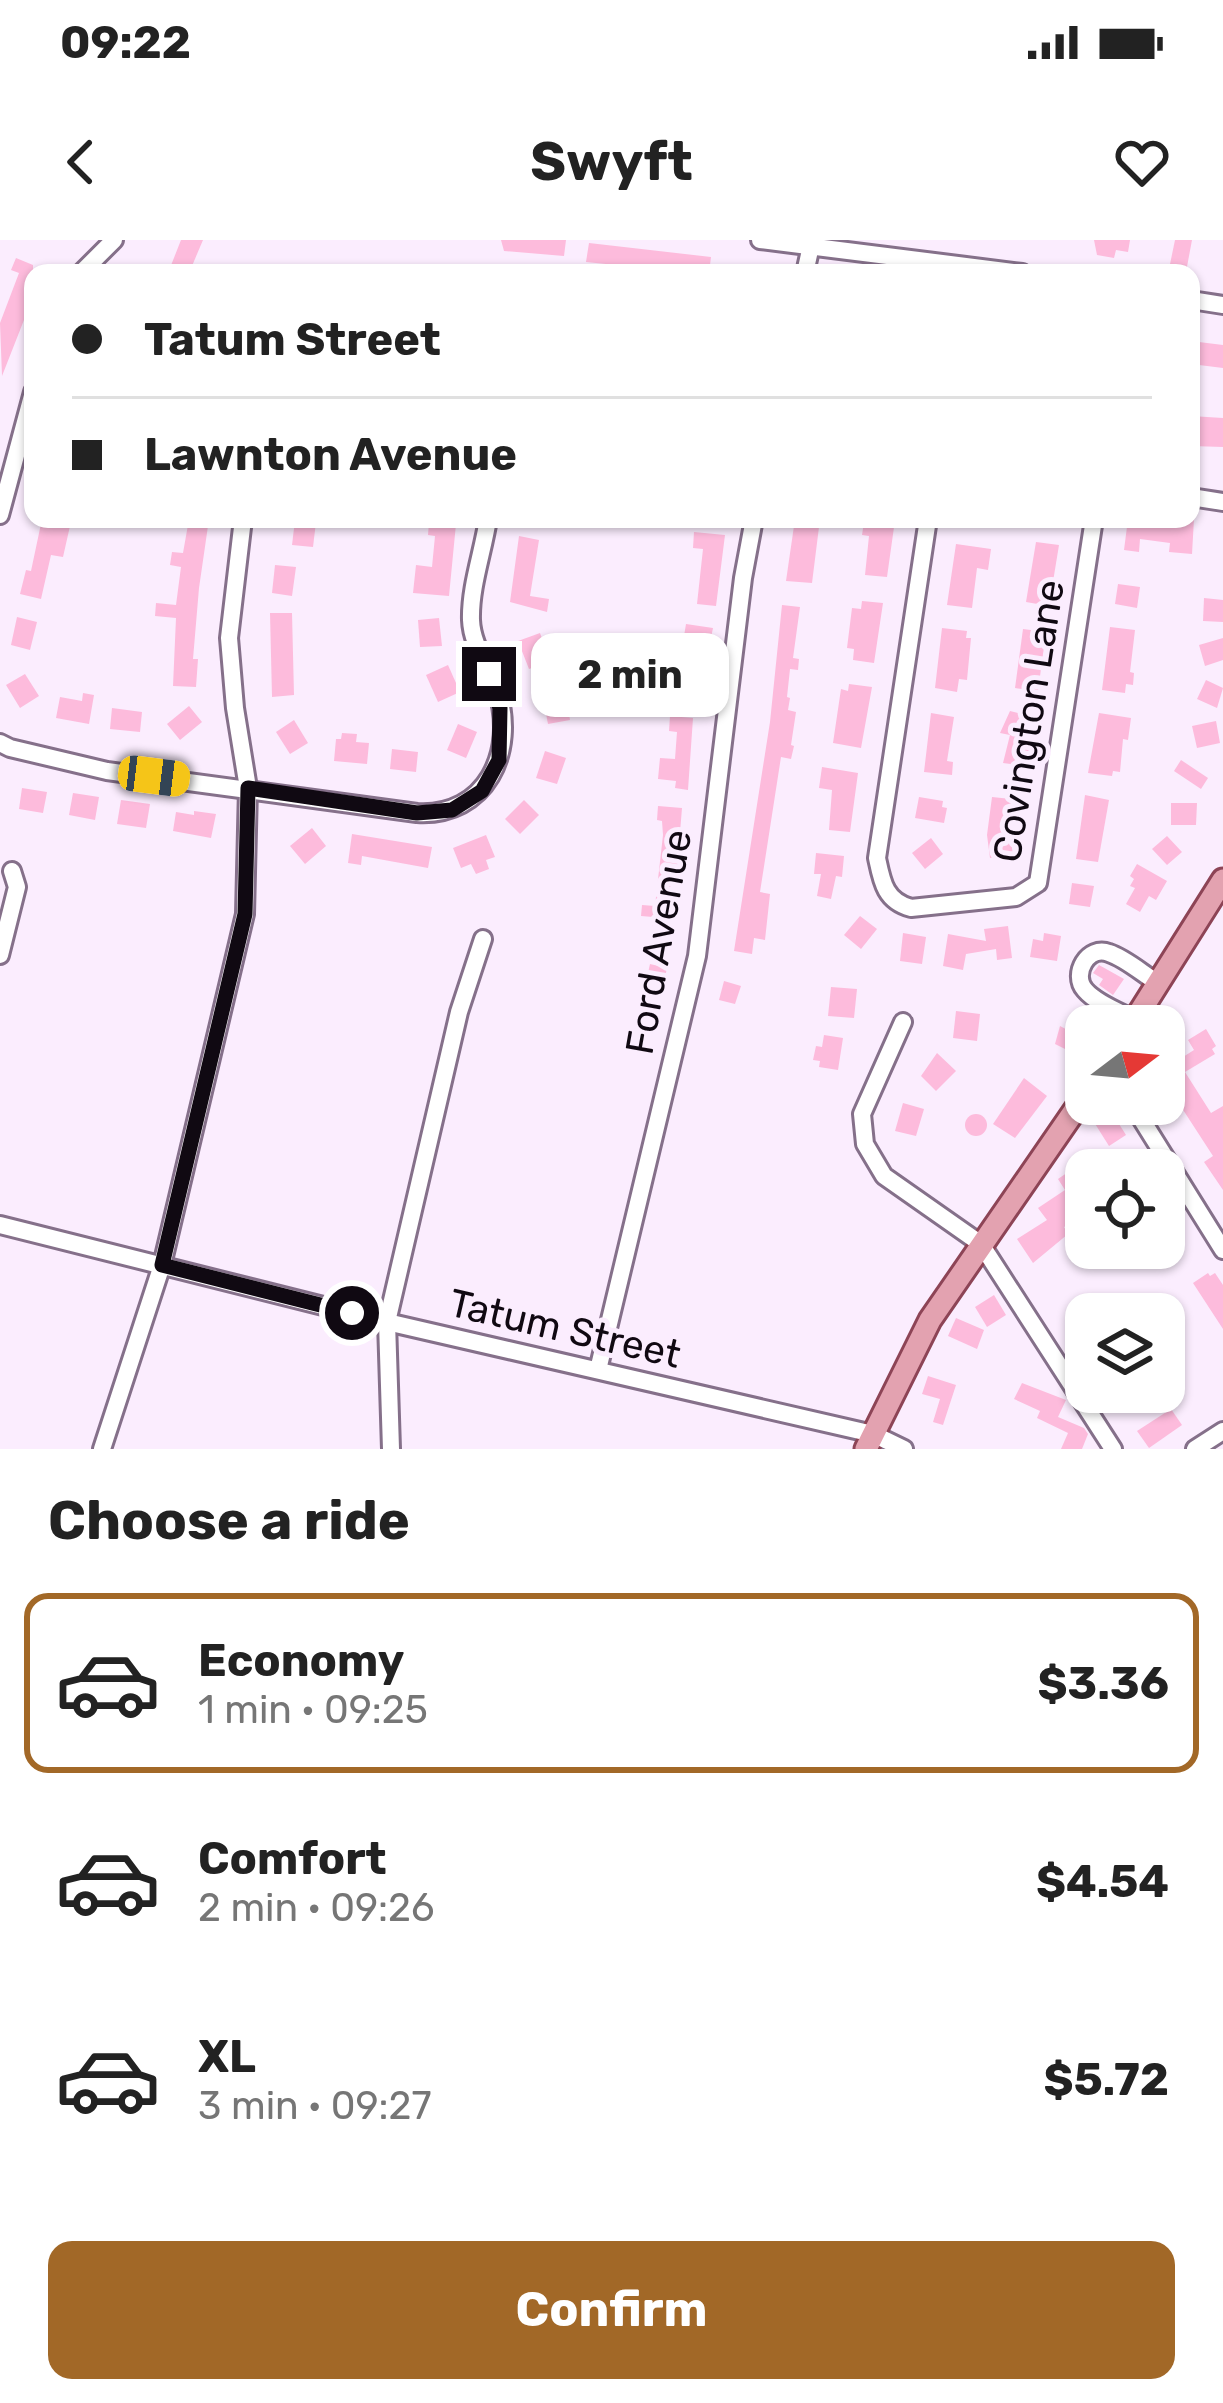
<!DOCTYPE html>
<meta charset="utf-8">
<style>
:root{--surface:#fff;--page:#f6f6f6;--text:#222;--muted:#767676;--line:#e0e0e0;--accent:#a26827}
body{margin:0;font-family:Rubik,sans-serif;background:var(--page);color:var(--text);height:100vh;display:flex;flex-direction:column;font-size:45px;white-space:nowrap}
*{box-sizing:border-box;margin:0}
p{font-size:39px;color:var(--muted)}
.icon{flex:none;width:66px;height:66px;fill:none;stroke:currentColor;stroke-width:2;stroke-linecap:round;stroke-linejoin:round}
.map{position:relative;height:1209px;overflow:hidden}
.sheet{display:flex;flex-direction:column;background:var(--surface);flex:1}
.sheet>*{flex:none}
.guide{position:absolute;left:24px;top:24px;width:1176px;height:264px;border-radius:24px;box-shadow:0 3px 9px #0004;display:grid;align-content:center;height:264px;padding:0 48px;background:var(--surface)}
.needle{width:78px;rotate:74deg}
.tools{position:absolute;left:1065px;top:765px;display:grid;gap:24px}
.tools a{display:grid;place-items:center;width:120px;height:120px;border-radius:24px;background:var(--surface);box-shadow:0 3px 9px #0004;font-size:60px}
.end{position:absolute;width:54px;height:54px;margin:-27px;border:15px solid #100912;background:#fff;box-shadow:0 0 0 6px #fff}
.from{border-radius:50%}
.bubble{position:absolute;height:84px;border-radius:24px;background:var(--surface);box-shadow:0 3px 9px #0004;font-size:39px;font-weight:700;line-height:84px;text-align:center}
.car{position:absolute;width:36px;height:72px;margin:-36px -18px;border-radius:15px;box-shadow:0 0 9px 3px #0007;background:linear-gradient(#f5c518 24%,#345 0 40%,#f5c518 0 76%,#345 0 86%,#f5c518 0)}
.guide b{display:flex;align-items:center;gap:42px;height:114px;font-size:45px}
.guide b+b{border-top:3px solid var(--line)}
.guide i{width:30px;height:30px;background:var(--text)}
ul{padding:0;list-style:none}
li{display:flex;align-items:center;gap:36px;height:180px;margin:0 24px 18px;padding:0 24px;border:6px solid transparent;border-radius:24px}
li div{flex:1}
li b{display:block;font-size:45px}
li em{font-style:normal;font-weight:700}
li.active{border-color:var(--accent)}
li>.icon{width:108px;height:108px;stroke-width:1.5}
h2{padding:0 48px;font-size:54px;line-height:144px}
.cta{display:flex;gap:24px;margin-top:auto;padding:24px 48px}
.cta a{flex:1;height:138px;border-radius:24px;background:var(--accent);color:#fff;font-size:48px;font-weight:700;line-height:138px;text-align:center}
.status{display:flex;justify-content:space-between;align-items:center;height:84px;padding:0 60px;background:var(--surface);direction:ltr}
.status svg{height:33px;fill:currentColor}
header{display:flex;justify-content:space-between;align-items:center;height:156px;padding:0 48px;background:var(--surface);font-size:54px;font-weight:700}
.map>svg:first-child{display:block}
.building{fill:#fdbbdc}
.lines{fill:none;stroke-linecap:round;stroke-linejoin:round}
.minor-casing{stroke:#85708a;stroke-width:22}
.major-casing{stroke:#8d4456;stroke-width:27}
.minor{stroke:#fff;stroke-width:16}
.major{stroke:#e3a2b0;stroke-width:21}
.route{stroke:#100912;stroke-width:15}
.labels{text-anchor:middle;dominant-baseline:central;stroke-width:10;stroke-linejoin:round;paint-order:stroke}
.street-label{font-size:39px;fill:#100912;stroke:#fbedfe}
</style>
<div class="status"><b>09:22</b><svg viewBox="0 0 49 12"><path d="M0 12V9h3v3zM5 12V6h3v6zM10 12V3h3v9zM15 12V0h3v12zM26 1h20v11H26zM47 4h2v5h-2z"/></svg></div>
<header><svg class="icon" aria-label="back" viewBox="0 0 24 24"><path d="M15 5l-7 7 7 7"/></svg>Swyft<svg class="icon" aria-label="heart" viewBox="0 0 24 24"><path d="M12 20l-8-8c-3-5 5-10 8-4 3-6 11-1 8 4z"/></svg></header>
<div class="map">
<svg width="1223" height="1209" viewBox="0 0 1223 1209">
<rect width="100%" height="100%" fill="#fbedfe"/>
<!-- building -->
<g class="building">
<polygon points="181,0 203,0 189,33 168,33"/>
<polygon points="501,0 566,0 564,16 504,11"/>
<polygon points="1094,0 1130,0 1128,12 1116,10 1114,18 1097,15"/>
<polygon points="1175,0 1192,0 1186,32 1169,29"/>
<polygon points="589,3 711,17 709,33 644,33 645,28 586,22"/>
<polygon points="16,18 33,25 33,57 2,136 0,83 19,33 11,30"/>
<polygon points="1191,101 1223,105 1223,128 1191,124"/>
<polygon points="1191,176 1223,178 1223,207 1191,206"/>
<polygon points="42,279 70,286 63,317 51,315 41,359 20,354 26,330 31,331"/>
<polygon points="189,279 209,279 199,348 193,419 198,419 196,447 173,446 176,378 155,376 156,363 176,365 181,327 170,325 172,312 183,313"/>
<polygon points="795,279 820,279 812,343 786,341"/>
<polygon points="871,279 895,280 887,337 865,335 869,296 862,295 864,282 871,283"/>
<polygon points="1128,279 1194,279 1192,314 1169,312 1170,303 1140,299 1139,312 1124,310"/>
<polygon points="295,280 316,282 313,307 292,305"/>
<polygon points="429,282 456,284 449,356 413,353 416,325 432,327 435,296 428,295"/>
<polygon points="694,292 725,295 716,366 697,364 703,309 693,308"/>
<polygon points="519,296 539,300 530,356 549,359 547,372 510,362"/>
<polygon points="1036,302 1059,305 1049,366 1026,362"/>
<polygon points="956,304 991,309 988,330 977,328 972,368 947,365"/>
<polygon points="275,325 296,327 292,356 272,353"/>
<polygon points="1118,344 1140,347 1137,368 1115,364"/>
<polygon points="1204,358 1223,360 1223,382 1203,381"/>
<polygon points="862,361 883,363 874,423 853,420 854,409 847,408 852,368 861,369"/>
<polygon points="782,365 800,367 793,418 799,419 798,430 790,429 787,457 790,458 788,470 796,472 791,505 794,506 791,519 781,517 760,652 770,654 765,700 754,698 752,714 734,711 770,482"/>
<polygon points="270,373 292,373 294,455 272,457"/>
<polygon points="17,377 37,382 30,410 11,405"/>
<polygon points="439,378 442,406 420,407 418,380"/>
<polygon points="686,384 713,388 698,459 671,454 675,436 682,437 684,428 688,428 691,403 683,402"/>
<polygon points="1110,387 1135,390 1130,432 1134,433 1133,445 1126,444 1125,453 1102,450"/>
<polygon points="942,388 967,391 966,398 971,398 967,440 959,439 957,452 935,448"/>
<polygon points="1023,389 1046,392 1038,451 1015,448"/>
<polygon points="540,393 543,401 548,399 553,411 546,414 549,422 529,429 518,401"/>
<polygon points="1223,398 1223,420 1205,426 1199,405"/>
<polygon points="448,425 460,452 438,462 426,435"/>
<polygon points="25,434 39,456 20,468 6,445"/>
<polygon points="1206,440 1223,448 1217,468 1197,459"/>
<polygon points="849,444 872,447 861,508 833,503 841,449 848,451"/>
<polygon points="83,453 94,455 89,484 56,478 60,457 82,461"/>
<polygon points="566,455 570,480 548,484 543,459"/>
<polygon points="189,466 202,482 180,500 167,484"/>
<polygon points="112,468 142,472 140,492 110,489"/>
<polygon points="1010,471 1034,477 1026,526 1003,523 1010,495 1000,493"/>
<polygon points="931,473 954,477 947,521 953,522 952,535 924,532"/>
<polygon points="1099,473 1131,478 1128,500 1123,499 1120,532 1113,531 1112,536 1088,533"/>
<polygon points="670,476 693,478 688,550 675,548 676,541 658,539 660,518 675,519 677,492 669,491"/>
<polygon points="294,480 308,503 290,514 276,492"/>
<polygon points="1216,481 1220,503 1197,508 1192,486"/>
<polygon points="458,484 477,492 466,518 447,510"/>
<polygon points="342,493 357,494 356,502 369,503 367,524 334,521 336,499 341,499"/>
<polygon points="392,509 418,512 416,532 390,529"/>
<polygon points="545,511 566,518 557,544 536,538"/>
<polygon points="1181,520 1208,538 1201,549 1174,531"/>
<polygon points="822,527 858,533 850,592 829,590 832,550 819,548"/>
<polygon points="22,548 47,552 43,573 19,569"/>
<polygon points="73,553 99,557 95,580 69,575"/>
<polygon points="1085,555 1109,560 1098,622 1076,619"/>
<polygon points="919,557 943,561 942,567 947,568 944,583 915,578"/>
<polygon points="992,557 1020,560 1018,582 1008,581 1013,615 990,618 987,595"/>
<polygon points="121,560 150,564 146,588 117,584"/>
<polygon points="524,560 539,575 520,594 505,579"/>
<polygon points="1171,563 1197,563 1196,585 1171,585"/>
<polygon points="658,566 682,568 677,629 680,630 679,642 671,640 667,687 652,686 653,677 641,676 642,665 655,666 663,595 662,581 657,580"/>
<polygon points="194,571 216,574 211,598 173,591 176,572 194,575"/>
<polygon points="312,588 326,606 305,624 290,606"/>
<polygon points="352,594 432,607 428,628 362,616 361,625 348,623"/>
<polygon points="486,595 495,617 486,620 489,629 476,634 471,624 461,628 453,608"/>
<polygon points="1167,596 1182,612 1167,625 1152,609"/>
<polygon points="931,598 943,614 925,629 912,613"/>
<polygon points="816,613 844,616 842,637 836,636 831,659 817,656 821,634 814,634"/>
<polygon points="1137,624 1167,641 1156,660 1149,656 1140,672 1126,664 1135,648 1130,646 1134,639 1130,636"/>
<polygon points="1072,643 1094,646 1090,667 1069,664"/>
<polygon points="860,676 877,689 861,709 844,695"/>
<polygon points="1008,686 1012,718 997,720 996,709 966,714 963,730 943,726 948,694 986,701 984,689"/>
<polygon points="903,693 926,697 922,724 900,721"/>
<polygon points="1044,693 1061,696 1057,721 1030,717 1033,699 1043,701"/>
<polygon points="650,724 667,728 663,746 646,742"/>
<polygon points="1099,725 1124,739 1113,755 1099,745 1103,739 1093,733"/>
<polygon points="724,741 741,746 735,764 719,760"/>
<polygon points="831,747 857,749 854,778 828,776"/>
<polygon points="956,771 980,774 977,801 953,798"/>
<polygon points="1060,786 1083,798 1075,814 1055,804"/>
<polygon points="1206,789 1216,806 1212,809 1215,814 1185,832 1211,873 1223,866 1223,950 1204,922 1213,916 1165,842 1170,839 1164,829 1194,810 1188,800"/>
<polygon points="824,795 843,798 838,830 819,827 820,821 813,820 816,806 822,807"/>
<polygon points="937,813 956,831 936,851 921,836"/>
<polygon points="1024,838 1047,856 1015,898 993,884"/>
<polygon points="903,863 924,869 916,896 895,891"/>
<polygon points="1109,868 1126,895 1109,906 1092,879"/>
<circle cx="976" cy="885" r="11"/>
<polygon points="1077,926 1086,940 1086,965 1065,978 1069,984 1064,987 1068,994 1033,1023 1017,999 1047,980 1038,968 1065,950 1058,939"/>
<polygon points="1208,1033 1210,1036 1215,1033 1223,1045 1223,1089 1193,1043"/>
<polygon points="994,1055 1006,1075 987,1087 975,1067"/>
<polygon points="956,1078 984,1090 977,1109 948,1096"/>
<polygon points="928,1136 956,1145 943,1185 933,1182 940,1159 922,1154"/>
<polygon points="1022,1143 1066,1160 1058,1177 1084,1188 1088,1194 1082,1209 1061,1209 1068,1193 1037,1178 1040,1171 1014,1159"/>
<polygon points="1112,1152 1159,1152 1124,1173"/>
<polygon points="1171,1169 1182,1185 1149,1208 1137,1191"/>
</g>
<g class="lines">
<!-- minor casing -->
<g class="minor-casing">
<g id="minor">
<polyline points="760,0 1022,33"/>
<polyline points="81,33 114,0"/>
<polyline points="805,33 812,1"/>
<polyline points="1191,60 1223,65"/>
<polyline points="1191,257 1223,262"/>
<polyline points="0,275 33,152"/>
<path d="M928,279L877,618C882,642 885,661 911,668L1016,657L1038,643L1094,279"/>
<path d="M0,503L10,508L107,531L417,573C486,577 517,512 497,450C489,426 472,406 471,380C470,347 483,312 488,279"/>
<polyline points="0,715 17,647 12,631"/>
<path d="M1135,780C1120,772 1096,763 1085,750C1071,734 1088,705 1109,713C1125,718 1143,734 1158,743"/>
<polyline points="903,782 862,874 865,904 884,936 981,1004 1113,1209"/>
<polyline points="1132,864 1223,1010"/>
<polyline points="0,985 387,1082 873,1194 904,1209"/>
<polyline points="598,1130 697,716 743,338 754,279"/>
<polyline points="102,1209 162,1025 245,674 248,548 235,468 229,398 243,279"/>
<polyline points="391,1209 387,1082 459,772 483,699"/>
<polyline points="1195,1209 1223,1191"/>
</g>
</g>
<!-- major casing -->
<g class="major-casing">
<g id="major">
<polyline points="1131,786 1223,640"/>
<polyline points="866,1209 930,1080 1086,854"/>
</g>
</g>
<!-- minor -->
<use href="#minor" class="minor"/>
<!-- major -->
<use href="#major" class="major"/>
</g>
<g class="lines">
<!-- route -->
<polyline class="route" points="352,1073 162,1025 245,674 248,548 417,573 452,570 482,551 499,520 500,468 489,434"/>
</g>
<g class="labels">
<!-- street labels -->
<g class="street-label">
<text transform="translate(1029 481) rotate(-81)">Covington Lane</text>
<text transform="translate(659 702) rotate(-80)">Ford Avenue</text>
<text transform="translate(565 1089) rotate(13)">Tatum Street</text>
</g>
</g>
</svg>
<div class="tools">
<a><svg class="needle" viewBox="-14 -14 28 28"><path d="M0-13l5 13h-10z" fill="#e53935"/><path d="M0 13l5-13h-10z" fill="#767676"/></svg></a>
<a><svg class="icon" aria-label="locate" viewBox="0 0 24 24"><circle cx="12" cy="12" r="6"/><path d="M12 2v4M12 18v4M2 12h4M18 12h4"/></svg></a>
<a><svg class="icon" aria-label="layers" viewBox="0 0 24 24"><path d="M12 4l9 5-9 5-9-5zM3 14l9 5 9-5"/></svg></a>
</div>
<i class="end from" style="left:352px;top:1073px"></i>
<i class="end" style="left:489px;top:434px"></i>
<div class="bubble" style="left:531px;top:393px;width:198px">2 min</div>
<i class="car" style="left:154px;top:536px;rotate:97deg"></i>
<div class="guide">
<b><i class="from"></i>Tatum Street</b>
<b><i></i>Lawnton Avenue</b>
</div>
</div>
<section class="sheet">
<h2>Choose a ride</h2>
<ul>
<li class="active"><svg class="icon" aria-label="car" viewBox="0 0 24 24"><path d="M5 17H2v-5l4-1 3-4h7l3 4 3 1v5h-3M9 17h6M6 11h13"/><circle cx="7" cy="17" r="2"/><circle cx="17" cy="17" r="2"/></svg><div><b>Economy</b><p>1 min · 09:25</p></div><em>$3.36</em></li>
<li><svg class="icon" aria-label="car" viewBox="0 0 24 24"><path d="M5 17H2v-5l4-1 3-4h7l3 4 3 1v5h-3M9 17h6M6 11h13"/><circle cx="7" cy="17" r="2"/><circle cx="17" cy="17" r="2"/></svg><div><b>Comfort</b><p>2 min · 09:26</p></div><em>$4.54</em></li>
<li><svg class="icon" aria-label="car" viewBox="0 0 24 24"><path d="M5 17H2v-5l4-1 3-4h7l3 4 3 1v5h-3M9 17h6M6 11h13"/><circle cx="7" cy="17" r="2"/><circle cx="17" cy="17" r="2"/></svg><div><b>XL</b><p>3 min · 09:27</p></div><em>$5.72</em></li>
</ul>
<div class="cta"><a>Confirm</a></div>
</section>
